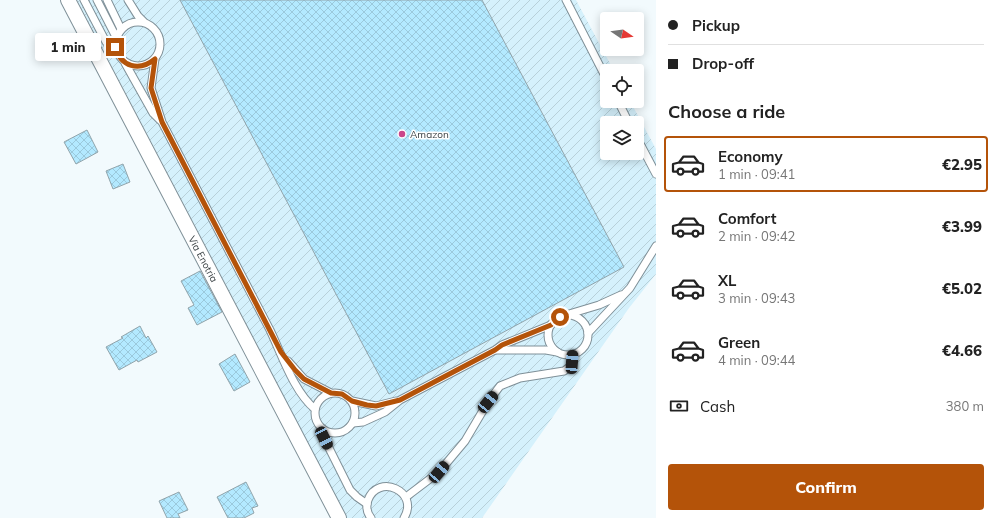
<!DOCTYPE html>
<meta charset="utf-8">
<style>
:root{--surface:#fff;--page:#f6f6f6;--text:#222;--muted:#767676;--line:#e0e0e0;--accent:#b45309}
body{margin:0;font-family:Mulish,sans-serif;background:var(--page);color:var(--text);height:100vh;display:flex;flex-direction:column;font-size:15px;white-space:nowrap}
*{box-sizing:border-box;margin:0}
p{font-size:13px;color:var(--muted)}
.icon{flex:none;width:22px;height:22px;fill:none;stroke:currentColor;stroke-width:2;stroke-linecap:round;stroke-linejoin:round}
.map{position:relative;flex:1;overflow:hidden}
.panel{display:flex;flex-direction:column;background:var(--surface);width:340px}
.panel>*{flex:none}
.banner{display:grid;align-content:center;height:88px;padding:0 12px;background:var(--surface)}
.needle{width:26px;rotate:103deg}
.buttons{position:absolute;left:600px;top:12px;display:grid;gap:8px}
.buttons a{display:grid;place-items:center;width:44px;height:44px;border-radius:4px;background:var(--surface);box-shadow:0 2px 10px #0003;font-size:20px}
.end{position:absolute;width:18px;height:18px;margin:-9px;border:5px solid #b45309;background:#fff;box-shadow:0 0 0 2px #fff}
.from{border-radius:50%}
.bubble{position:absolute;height:28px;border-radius:4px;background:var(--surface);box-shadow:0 2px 10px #0003;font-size:13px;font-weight:800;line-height:28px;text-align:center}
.car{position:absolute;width:12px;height:24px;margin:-12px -6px;border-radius:5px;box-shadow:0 0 3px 1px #0007;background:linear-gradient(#222 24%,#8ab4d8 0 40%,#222 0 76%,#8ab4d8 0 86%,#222 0)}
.banner b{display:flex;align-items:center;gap:14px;height:38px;font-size:15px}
.banner b+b{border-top:1px solid var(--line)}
.banner i{width:10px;height:10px;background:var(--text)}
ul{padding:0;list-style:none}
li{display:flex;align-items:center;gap:12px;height:56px;margin:0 8px 6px;padding:0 4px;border:2px solid transparent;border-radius:4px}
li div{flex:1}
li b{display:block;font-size:15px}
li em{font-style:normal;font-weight:800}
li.current{border-color:var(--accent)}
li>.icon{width:36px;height:36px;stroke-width:1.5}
h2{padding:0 12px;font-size:18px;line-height:48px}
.pay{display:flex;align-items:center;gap:10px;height:44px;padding:0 12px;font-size:15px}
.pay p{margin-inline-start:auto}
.cta{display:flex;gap:8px;margin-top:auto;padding:8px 12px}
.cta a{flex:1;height:46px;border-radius:4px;background:var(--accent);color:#fff;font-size:16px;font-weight:800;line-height:46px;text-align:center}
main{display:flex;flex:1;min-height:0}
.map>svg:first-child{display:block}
.industrial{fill:url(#industrial-furrows);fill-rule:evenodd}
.building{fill:url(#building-cross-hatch);stroke:#91a4ab}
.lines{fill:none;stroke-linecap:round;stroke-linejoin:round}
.service-casing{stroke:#7f9098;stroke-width:9}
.minor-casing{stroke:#7f9098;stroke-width:16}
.service{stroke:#fff;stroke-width:7}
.minor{stroke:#fff;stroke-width:14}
.route{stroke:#b45309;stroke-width:5}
.poi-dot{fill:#cb468b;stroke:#fff;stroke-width:1.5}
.labels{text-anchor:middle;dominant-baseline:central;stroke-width:3;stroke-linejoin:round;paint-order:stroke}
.poi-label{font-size:10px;fill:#343c3f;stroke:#fff;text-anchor:start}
.street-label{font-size:10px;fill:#343c3f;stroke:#fff}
</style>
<main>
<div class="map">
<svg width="656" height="518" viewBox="0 0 656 518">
<defs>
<pattern id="industrial-furrows" width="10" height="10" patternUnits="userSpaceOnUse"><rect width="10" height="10" fill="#d5f1fc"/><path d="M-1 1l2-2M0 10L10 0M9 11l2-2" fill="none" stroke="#b7d0d9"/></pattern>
<pattern id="building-cross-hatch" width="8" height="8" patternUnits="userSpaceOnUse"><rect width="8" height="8" fill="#b3e9ff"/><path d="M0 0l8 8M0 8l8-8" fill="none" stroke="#9bc9dc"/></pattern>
</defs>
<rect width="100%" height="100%" fill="#f2fafd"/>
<!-- industrial -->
<path class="industrial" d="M77,0H576L614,71H607V101H630L656,149V274L629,308L482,518H346L262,354ZM607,123H637V153H607Z"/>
<!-- building -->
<g class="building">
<polygon points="180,0 482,0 624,267 389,394"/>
<polygon points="87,130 98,152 76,164 64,142"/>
<polygon points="123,164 130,182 113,189 106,171"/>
<polygon points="200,271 222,312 197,325 188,308 194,305 181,281"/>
<polygon points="140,326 146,338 148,336 157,352 138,362 137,360 119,370 106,347 123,338 121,337"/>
<polygon points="235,354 250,382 234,391 219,364"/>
<polygon points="246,482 258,506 252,508 254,513 244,518 228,518 217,497"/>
<polygon points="179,492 188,510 178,514 180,518 167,518 159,501"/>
</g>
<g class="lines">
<!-- service casing -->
<g class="service-casing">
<g id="service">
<polyline points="84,0 106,42 110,45 115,47"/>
<polyline points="97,0 116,37"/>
<polyline points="107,0 121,29"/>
<polyline points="128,0 138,16 144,22"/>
<polyline points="566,0 607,80"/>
<circle cx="138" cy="44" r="22"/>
<path d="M155,59L151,88L162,122C198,191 234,261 270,330C282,355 294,392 315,409"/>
<polyline points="125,63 153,113 160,120"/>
<polyline points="618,101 629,123"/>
<polyline points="637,138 656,174"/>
<polyline points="569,314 599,305 621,295"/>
<circle cx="568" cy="335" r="20"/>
<polyline points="588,333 630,288 656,246"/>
<polyline points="496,350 546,350 557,352"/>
<polyline points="288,361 304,379 331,393"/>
<circle cx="335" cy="413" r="20"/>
<polyline points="352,401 376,406 396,401"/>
<polyline points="353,423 363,422 385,412 400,400 495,350 502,345 551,325"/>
<polyline points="323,430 324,438 350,490 357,497 367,504"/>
<polyline points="406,497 439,472 465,441 488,402 500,386 520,378 564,371 571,366 573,354"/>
<path d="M371,518C367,513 366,506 368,500C378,473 420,491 404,518"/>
</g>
</g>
<!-- minor casing -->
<g class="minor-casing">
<polyline id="minor" points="68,0 339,518"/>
</g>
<!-- service -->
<use href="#service" class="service"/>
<!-- minor -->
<use href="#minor" class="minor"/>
</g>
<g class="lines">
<!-- route -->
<path class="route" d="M115,47C121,67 139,72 155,59L151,88L162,122L281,352L295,370L304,379L331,393L342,394L352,401L367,405L376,406L400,400L495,350L502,345L551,325L560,317"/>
</g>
<!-- markers -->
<circle class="poi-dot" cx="402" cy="134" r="4"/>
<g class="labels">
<!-- poi labels -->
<g class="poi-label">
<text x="410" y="134">Amazon</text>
</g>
<!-- street labels -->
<g class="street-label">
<text transform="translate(203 259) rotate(62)">Via Enotria</text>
</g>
</g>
</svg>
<div class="buttons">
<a><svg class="needle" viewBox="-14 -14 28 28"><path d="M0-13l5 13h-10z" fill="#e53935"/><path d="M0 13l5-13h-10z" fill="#767676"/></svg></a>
<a><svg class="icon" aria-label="locate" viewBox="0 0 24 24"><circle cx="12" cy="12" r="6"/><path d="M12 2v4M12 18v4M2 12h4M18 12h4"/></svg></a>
<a><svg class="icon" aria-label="layers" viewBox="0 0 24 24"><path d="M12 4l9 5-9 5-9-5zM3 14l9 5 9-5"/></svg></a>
</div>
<i class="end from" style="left:560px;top:317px"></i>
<i class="end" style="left:115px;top:47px"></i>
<div class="bubble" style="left:35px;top:33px;width:66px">1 min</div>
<i class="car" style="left:572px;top:362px;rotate:4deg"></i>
<i class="car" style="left:488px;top:402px;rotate:39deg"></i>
<i class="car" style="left:324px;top:438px;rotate:154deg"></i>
<i class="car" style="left:439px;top:472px;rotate:40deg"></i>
</div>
<section class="panel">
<div class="banner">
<b><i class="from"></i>Pickup</b>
<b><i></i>Drop-off</b>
</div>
<h2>Choose a ride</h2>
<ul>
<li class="current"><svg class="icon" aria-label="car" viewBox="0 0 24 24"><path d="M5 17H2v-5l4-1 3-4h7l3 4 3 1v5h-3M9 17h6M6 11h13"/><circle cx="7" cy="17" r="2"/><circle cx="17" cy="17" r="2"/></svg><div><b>Economy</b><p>1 min · 09:41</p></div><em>€2.95</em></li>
<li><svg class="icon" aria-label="car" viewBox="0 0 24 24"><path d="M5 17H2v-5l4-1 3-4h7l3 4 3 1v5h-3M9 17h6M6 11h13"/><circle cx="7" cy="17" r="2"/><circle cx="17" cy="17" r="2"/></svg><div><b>Comfort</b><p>2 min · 09:42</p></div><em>€3.99</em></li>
<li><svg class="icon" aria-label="car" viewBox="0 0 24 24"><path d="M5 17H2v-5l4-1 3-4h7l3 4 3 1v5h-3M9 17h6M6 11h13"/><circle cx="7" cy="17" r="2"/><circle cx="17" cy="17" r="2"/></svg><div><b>XL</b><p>3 min · 09:43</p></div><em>€5.02</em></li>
<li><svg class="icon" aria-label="car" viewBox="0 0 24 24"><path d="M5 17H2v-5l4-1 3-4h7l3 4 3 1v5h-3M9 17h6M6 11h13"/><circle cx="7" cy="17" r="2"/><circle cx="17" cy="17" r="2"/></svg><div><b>Green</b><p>4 min · 09:44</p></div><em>€4.66</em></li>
</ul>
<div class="pay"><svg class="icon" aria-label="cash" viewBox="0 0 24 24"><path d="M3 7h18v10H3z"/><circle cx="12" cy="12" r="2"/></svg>Cash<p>380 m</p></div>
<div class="cta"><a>Confirm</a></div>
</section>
</main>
